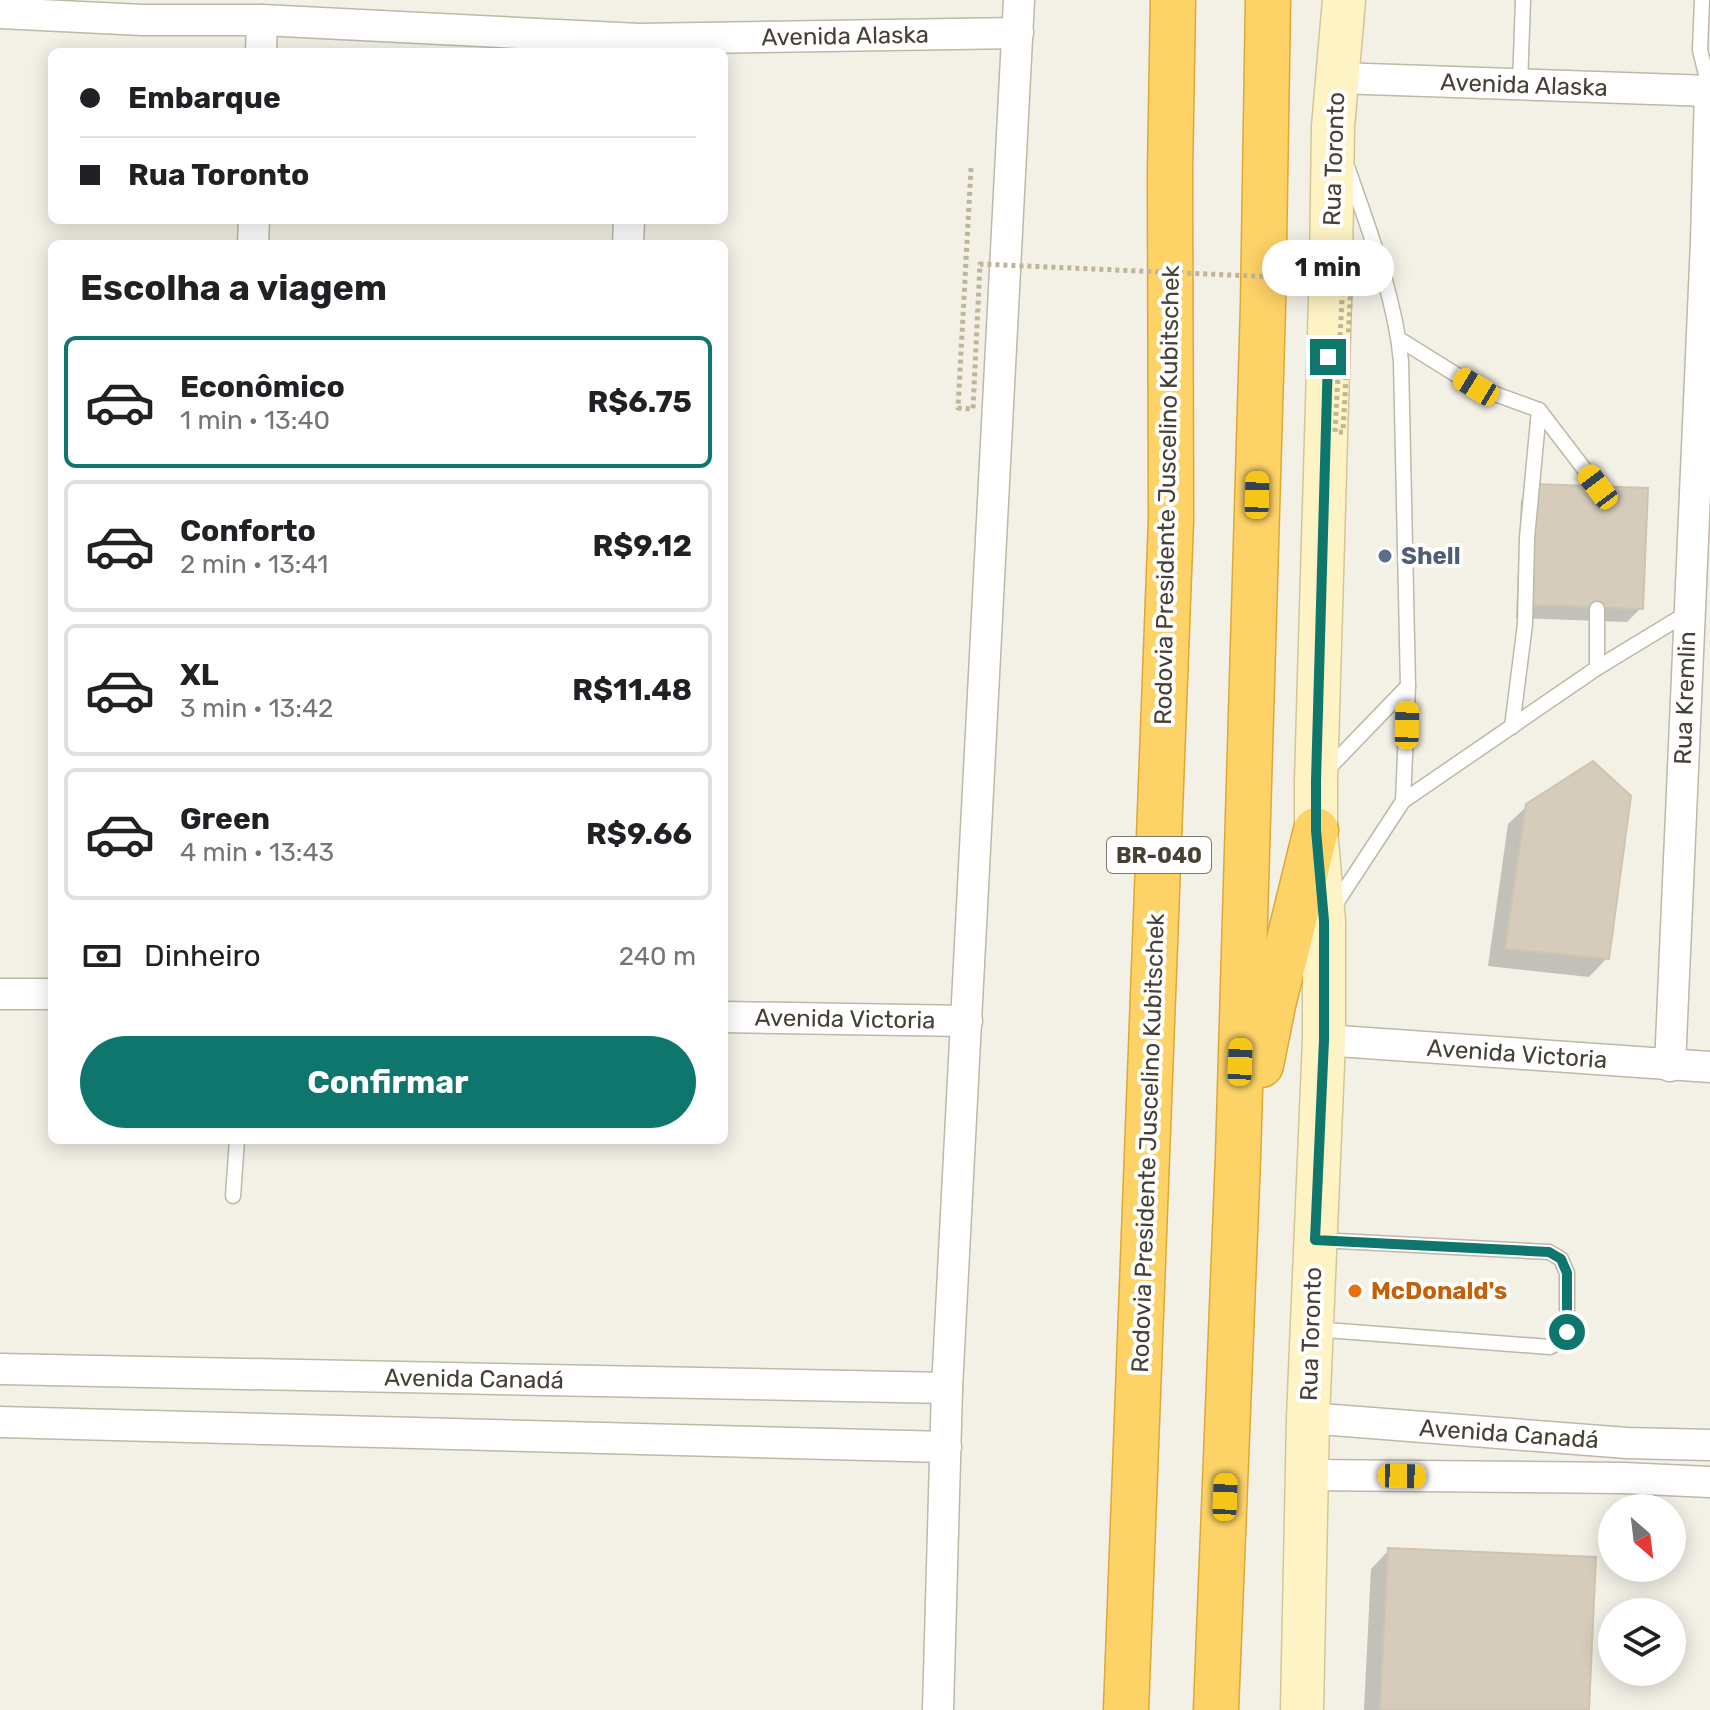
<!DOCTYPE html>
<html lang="pt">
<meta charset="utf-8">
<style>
:root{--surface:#fff;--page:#f6f6f6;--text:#202124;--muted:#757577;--line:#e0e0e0;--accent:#0f766e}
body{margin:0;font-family:Rubik,sans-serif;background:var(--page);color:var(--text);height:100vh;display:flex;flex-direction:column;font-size:30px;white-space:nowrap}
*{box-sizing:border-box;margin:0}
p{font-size:26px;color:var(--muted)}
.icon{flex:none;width:44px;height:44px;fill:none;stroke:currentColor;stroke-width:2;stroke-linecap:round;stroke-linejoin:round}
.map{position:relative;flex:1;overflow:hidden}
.side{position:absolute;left:48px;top:240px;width:680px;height:904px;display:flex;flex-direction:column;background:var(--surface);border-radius:12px;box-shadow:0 4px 20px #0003}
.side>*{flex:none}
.guide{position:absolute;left:48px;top:48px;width:680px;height:176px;border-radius:12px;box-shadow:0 4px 20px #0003;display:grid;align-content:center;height:176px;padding:0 32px;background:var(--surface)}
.needle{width:52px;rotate:152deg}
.fabs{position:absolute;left:1598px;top:1494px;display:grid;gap:16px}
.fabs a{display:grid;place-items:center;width:88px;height:88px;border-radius:50%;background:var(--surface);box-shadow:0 4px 20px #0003;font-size:40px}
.end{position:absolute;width:36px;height:36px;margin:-18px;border:10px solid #0f766e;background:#fff;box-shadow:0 0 0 4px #fff}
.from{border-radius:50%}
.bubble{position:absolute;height:56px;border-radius:28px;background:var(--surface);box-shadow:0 4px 20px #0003;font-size:26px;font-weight:700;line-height:56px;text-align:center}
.car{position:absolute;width:24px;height:48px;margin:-24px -12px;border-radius:10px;box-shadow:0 0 6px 2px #0007;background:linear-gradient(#f5c518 24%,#345 0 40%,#f5c518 0 76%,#345 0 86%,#f5c518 0)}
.guide b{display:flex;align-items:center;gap:28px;height:76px;font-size:30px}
.guide b+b{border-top:2px solid var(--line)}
.guide i{width:20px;height:20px;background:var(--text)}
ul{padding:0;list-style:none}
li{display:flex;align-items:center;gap:24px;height:132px;margin:0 16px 12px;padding:0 16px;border:4px solid var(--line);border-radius:12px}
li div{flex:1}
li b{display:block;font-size:30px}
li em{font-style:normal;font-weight:700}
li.selected{border-color:var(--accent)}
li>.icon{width:72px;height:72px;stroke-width:1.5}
h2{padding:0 32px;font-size:36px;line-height:96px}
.pay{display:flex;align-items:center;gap:20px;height:88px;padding:0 32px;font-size:30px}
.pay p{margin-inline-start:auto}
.button{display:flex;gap:16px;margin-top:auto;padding:16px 32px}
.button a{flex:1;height:92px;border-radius:48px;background:var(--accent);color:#fff;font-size:32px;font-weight:700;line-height:92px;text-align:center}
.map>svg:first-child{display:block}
.shadow{fill:#0003}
.building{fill:#d5ccbb;stroke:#cfc4af;stroke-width:2}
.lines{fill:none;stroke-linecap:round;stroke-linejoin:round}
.service-casing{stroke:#beb8a9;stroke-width:17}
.minor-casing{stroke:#beb8a9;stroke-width:33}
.secondary-casing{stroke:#d3c696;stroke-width:45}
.motorway-casing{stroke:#dda836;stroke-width:47}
.service{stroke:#fff;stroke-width:14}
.minor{stroke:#fff;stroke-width:30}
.secondary{stroke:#fef3c5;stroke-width:42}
.motorway{stroke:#fdd367;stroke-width:44}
.path-bridge{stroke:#c0b59a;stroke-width:5;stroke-dasharray:4 4;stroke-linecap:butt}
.route{stroke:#0f766e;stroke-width:10}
.service-dot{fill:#5c6f8a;stroke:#fff;stroke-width:3}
.food-dot{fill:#e8710a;stroke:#fff;stroke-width:3}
.labels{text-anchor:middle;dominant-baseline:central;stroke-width:8;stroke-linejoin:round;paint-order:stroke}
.shield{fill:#fff;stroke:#7e7972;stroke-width:2}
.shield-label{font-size:22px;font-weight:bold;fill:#464035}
.street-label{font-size:24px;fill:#464035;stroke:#fff}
.service-label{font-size:24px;font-weight:bold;fill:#4e5e75;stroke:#fff;text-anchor:start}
.food-label{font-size:24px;font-weight:bold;fill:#c56008;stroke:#fff;text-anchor:start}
</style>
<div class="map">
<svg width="1710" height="1710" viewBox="0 0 1710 1710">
<rect width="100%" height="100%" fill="#f3f0e6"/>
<!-- shadow -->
<g class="shadow">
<polygon points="1535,486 1641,608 1627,622 1516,618 1521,500"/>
<polygon points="1527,806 1607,958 1589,977 1488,966 1508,824"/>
<polygon points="1389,1550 1587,1710 1364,1710 1371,1569"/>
</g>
<!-- building -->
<g class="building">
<polygon points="1534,484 1648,488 1643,609 1529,605"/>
<polygon points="1593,761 1631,796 1609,959 1505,949 1526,804"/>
<polygon points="1388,1548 1596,1557 1589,1710 1380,1710"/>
</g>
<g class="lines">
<!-- service casing -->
<g class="service-casing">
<g id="service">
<polyline points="1702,0 1700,50 1710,91"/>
<polyline points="1520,85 1523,0"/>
<polyline points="1399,339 1476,387 1539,410 1527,538 1525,624 1512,727"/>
<polyline points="1539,410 1598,487"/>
<polyline points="1597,668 1597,609"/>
<polyline points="1324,773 1408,686"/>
<polyline points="1403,801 1597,668 1689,612"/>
<path d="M1333,908L1403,801L1408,686L1401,361C1395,297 1369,230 1348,169"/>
<polyline points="233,1196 237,1140"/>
<polyline points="1313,1329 1550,1347 1559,1342 1567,1332 1567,1273 1561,1259 1549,1252 1319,1240"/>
</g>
</g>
<!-- minor casing -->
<g class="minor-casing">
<g id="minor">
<polyline points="0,13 142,20 262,20 639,39 1018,33"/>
<polyline points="261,52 262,20"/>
<polyline points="1338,78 1710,91"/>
<polyline points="253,244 254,220"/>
<polyline points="628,244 629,220"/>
<polyline points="0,994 52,994"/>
<polyline points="724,1017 967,1021"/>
<polyline points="1324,1040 1710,1067"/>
<polyline points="1670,1066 1706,242 1710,91"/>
<polyline points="0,1369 947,1388"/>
<polyline points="1308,1418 1627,1443 1710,1445"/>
<polyline points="0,1422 946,1447"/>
<polyline points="1308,1475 1623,1478 1710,1482"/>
<polyline points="938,1710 947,1388 1019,0"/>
</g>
</g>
<!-- secondary casing -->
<g class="secondary-casing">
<polyline id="secondary" points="1302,1710 1308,1418 1324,1040 1324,921 1316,830 1316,781 1331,266 1333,127 1344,0"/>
</g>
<!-- motorway casing -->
<g class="motorway-casing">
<g id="motorway">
<polyline points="1261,1065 1273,1005 1316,830"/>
<polyline points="1126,1710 1171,520 1170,172 1173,0"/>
<polyline points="1216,1710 1238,1157 1263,306 1268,0"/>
</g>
</g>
<!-- service -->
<use href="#service" class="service"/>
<!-- minor -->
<use href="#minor" class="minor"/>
<!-- secondary -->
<use href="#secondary" class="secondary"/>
<!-- motorway -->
<use href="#motorway" class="motorway"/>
<!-- path-bridge -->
<polyline class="path-bridge" points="971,168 958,408 973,409 980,264 1343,280 1335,432 1343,432 1352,267"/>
</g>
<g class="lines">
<!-- route -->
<polyline class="route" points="1328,357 1316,781 1316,830 1324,921 1324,1040 1315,1240 1549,1252 1561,1259 1567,1273 1567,1332"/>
</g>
<!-- markers -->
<circle class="service-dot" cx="1385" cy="556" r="8"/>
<circle class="food-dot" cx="1355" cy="1291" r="8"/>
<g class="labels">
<!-- shield labels -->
<rect class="shield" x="1107" y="837" width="104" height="36" rx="6"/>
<g class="shield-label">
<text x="1159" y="855">BR-040</text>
</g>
<!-- street labels -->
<g class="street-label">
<text transform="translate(845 36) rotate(-1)">Avenida Alaska</text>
<text transform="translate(1524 85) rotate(2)">Avenida Alaska</text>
<text transform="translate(1334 159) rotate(-88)">Rua Toronto</text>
<text transform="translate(1167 495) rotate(-89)">Rodovia Presidente Juscelino Kubitschek</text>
<text transform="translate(1685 698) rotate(-88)">Rua Kremlin</text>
<text transform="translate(845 1019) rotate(1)">Avenida Victoria</text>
<text transform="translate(1517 1054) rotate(4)">Avenida Victoria</text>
<text transform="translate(1148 1143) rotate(-88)">Rodovia Presidente Juscelino Kubitschek</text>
<text transform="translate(1311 1334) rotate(-88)">Rua Toronto</text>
<text transform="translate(474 1379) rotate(1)">Avenida Canadá</text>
<text transform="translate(1509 1434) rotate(4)">Avenida Canadá</text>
</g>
<!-- service labels -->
<g class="service-label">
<text x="1401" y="556">Shell</text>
</g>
<!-- food labels -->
<g class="food-label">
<text x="1371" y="1291">McDonald's</text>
</g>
</g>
</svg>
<div class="fabs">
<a><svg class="needle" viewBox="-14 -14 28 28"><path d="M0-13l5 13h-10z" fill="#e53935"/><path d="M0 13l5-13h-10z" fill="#757577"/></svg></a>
<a><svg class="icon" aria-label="layers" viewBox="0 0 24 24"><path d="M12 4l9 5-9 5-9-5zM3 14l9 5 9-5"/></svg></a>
</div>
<i class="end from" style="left:1567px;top:1332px"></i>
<i class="end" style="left:1328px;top:357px"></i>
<div class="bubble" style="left:1262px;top:240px;width:132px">1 min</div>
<i class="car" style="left:1476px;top:387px;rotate:301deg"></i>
<i class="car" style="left:1598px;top:487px;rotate:323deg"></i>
<i class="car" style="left:1257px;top:495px;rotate:1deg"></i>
<i class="car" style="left:1407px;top:725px;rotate:1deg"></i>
<i class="car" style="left:1240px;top:1062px;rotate:2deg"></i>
<i class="car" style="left:1402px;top:1476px;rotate:91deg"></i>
<i class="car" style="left:1225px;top:1497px;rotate:2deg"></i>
<div class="guide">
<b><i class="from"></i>Embarque</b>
<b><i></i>Rua Toronto</b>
</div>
<section class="side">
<h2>Escolha a viagem</h2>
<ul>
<li class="selected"><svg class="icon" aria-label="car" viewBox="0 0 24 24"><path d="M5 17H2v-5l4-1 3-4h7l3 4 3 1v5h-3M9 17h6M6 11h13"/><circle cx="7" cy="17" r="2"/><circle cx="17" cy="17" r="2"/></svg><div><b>Econômico</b><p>1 min · 13:40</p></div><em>R$6.75</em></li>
<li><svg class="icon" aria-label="car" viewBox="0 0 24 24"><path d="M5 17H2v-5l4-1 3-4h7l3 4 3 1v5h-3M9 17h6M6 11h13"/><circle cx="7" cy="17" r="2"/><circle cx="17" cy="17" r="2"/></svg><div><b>Conforto</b><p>2 min · 13:41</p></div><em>R$9.12</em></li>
<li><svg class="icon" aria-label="car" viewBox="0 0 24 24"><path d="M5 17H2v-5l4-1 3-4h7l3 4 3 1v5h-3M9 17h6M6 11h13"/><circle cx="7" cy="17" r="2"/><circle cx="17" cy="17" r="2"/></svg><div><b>XL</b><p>3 min · 13:42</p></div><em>R$11.48</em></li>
<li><svg class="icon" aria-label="car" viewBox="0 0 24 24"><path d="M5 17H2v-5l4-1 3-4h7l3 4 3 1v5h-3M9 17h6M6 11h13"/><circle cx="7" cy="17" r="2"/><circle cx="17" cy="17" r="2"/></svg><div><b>Green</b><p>4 min · 13:43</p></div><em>R$9.66</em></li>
</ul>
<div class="pay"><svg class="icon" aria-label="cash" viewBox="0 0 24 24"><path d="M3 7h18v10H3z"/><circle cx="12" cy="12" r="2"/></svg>Dinheiro<p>240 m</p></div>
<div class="button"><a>Confirmar</a></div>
</section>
</div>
